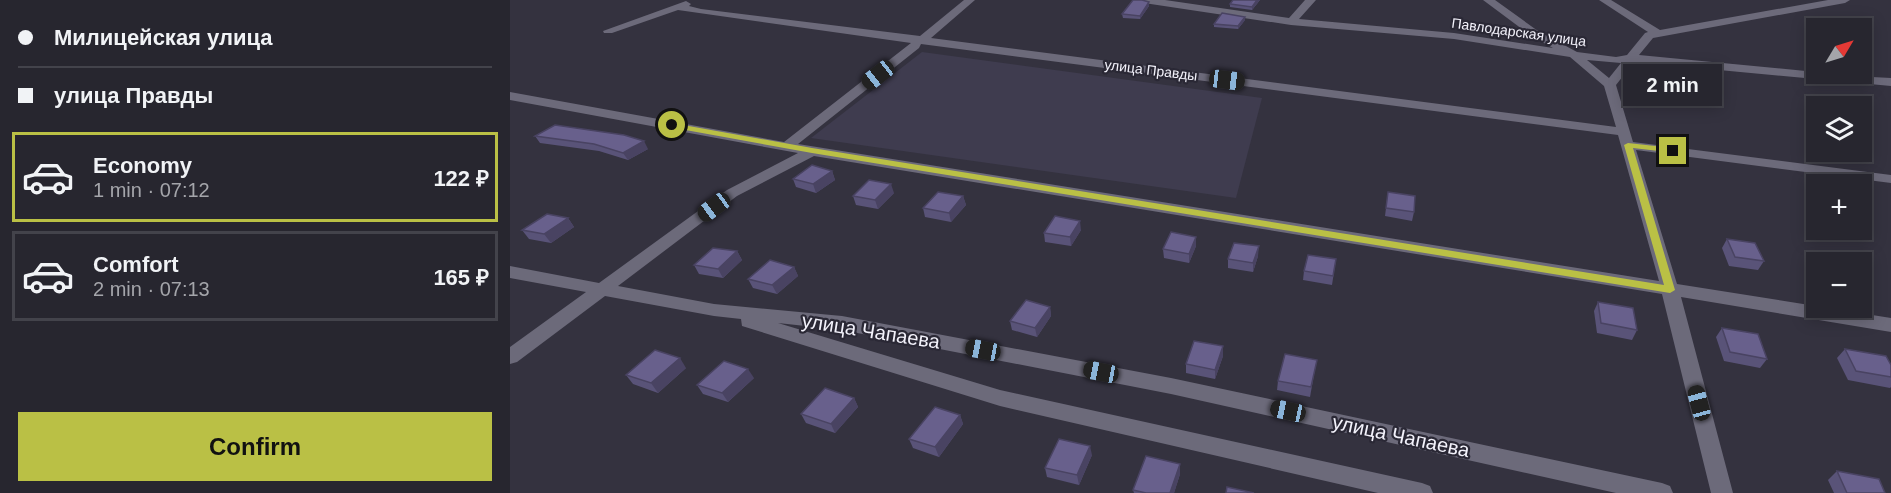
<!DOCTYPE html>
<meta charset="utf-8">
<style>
:root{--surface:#27262f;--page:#2f2e37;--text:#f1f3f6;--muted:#a4a5aa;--line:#43434b;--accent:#bac045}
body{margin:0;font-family:Arial,sans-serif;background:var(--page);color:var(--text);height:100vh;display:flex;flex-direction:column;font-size:22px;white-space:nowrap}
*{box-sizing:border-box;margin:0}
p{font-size:20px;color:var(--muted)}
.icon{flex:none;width:33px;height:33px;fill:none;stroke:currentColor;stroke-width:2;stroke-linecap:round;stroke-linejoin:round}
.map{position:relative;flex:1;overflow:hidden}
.drawer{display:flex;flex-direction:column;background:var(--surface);width:510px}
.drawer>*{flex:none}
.guide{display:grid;align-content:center;height:132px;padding:0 18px;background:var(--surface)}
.needle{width:39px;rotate:52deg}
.buttons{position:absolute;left:1296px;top:18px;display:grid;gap:12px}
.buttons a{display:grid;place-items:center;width:66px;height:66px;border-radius:0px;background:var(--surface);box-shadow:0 3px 15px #0003,0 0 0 2px var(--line);font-size:30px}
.end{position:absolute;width:27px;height:27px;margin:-14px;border:8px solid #bac045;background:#111;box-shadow:0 0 0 3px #111}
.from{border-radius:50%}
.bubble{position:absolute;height:42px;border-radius:0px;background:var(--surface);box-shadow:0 3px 15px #0003,0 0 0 2px var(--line);font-size:20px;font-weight:800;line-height:42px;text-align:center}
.car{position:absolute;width:18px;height:36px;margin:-18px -9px;border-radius:8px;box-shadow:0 0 4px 2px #0007;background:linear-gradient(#222 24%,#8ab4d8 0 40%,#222 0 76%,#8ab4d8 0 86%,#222 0)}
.guide b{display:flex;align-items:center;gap:21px;height:57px;font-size:22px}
.guide b+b{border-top:2px solid var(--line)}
.guide i{width:15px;height:15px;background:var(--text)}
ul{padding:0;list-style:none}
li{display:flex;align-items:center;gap:18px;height:90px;margin:0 12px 9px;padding:0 6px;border:3px solid var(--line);border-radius:0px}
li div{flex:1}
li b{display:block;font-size:22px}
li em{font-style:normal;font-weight:800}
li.on{border-color:var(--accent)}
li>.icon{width:54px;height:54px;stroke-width:1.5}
.primary-button{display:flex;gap:12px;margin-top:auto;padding:12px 18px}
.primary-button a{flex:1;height:69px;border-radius:0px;background:var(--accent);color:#111;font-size:24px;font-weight:800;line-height:69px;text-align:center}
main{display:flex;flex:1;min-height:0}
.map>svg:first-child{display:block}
.built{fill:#3f3c4f}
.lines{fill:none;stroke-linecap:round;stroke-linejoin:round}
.minor{fill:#6c6a7a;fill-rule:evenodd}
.wall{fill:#595378}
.shaded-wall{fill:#494362}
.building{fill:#68608c;stroke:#494362;stroke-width:1.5}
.route{fill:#bac045}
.labels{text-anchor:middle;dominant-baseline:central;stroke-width:4.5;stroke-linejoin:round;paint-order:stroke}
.far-street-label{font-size:14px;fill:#f3f2fb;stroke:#2a2835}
.near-street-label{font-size:20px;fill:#f3f2fb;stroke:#2a2835}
</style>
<main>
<section class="drawer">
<div class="guide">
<b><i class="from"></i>Милицейская улица</b>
<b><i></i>улица Правды</b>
</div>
<ul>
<li class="on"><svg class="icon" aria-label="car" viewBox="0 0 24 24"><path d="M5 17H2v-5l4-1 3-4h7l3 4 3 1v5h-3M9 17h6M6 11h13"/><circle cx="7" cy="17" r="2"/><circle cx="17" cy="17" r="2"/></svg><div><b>Economy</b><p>1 min · 07:12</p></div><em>122 ₽</em></li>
<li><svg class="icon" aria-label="car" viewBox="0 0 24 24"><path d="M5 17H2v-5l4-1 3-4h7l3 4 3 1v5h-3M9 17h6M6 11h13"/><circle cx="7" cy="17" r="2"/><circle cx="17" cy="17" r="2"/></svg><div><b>Comfort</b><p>2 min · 07:13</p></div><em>165 ₽</em></li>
</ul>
<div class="primary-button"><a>Confirm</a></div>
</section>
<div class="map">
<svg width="1381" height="493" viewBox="0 0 1381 493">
<rect width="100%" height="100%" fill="#34323f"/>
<!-- built -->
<polygon class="built" points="412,52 752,98 726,198 301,138"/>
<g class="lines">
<!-- minor -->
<path class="minor" d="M454,0H465L421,38L1106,127L1094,86L1060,57L944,39L781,25L634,3L629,0H655L779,18L795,0H806L789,19L944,33L1043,48L1020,35L973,0H985L1028,31L1067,52L1106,57L1117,55L1135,33L1138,32L1089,0H1101L1150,30L1318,0H1340L1335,3L1143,38L1129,55L1306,72V74L1381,78V86L1124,62L1106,85L1123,142L1381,175V183L1126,150L1167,284L1381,318V332L1171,297L1223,493H1201L1152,294L304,156L227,196L108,286L204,304L332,316L661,378L1152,483L1160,486L1163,493H1106L661,394L332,330L268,323L490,390L912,483L920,486L923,493H868L490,406L232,326L231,319L204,316L95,296L7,362L0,364V347L76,292L0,278V266L89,283L217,190L288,153L0,100V92L274,142L401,43L168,10L102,33H94L93,31L176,1L181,4L179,6L191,9L410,36ZM411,44L1108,135L1149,281L288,144L409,48ZM1077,60L1111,63L1099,78Z"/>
</g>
<!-- wall -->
<g class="wall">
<polygon points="750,0 742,10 720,7 720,4"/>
<polygon points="639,2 639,6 630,19 613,18 612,14"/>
<polygon points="735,20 728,29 704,27 704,24"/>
<polygon points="25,136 138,149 118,160 89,151 30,143"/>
<polygon points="322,171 325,180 306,193 286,187 283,179"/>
<polygon points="878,192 904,212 902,221 875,216"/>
<polygon points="384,193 368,209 346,205 343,196"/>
<polygon points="453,196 456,205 441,222 415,217 413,208"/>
<polygon points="58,218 64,227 41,243 19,239 12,230"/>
<polygon points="571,230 561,246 535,242 534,233"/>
<polygon points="686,237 686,246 679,263 654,258 653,249"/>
<polygon points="1217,239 1254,261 1248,270 1219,266 1212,248"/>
<polygon points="227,251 232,260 213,278 189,274 184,265"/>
<polygon points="748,256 743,272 718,268 718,259"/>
<polygon points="826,259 822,285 793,280 794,271"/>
<polygon points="284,267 288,276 267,294 243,288 238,279"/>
<polygon points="1088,302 1127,330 1122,340 1087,333 1084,311"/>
<polygon points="540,307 541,316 527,337 502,330 500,321"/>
<polygon points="1212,328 1257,359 1250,368 1214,361 1206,337"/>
<polygon points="1335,349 1381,365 1381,387 1380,388 1338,380 1327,358"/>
<polygon points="713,356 705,379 676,373 676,364"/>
<polygon points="176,368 148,393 123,384 116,375"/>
<polygon points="805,369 800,397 767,390 768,381"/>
<polygon points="244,378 218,402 193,394 187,385"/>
<polygon points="344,398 348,407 325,433 296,423 291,414"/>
<polygon points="450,415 453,424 429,457 403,448 399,439"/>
<polygon points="582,455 569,485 537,477 535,468"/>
<polygon points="1327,471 1375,493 1324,493 1318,480"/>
<polygon points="670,474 664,493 624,493 623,490"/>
</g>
<!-- shaded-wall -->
<g class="shaded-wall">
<polygon points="747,0 750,0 742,10 742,7"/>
<polygon points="639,2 639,6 630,19 630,16"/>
<polygon points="735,17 735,20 728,29 728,26"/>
<polygon points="134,141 138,149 118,160 113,153"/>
<polygon points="322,171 325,180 306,193 303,184"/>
<polygon points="381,184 384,193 368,209 365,200"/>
<polygon points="453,196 456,205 441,222 439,213"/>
<polygon points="58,218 64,227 41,243 34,234"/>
<polygon points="570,221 571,230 561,246 560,237"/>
<polygon points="686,237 686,246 679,263 679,254"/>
<polygon points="749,246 748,256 743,272 743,263"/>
<polygon points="227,251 232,260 213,278 208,269"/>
<polygon points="284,267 288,276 267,294 262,285"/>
<polygon points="540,307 541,316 527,337 525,328"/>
<polygon points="713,346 713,356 705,379 705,370"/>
<polygon points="170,358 176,368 148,393 141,383"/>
<polygon points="238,369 244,378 218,402 212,393"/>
<polygon points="344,398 348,407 325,433 321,424"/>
<polygon points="450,415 453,424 429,457 425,447"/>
<polygon points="580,446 582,455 569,485 567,475"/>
<polygon points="670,464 670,474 664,493 660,493"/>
</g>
<!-- building -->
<g class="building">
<polygon points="623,0 632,0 639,2 630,16 612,14"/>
<polygon points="723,0 747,0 742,7 720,4"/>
<polygon points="712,13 735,17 728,26 704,24"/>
<polygon points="45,125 114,135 134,141 113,153 84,144 25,136"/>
<polygon points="302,165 322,171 303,184 283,179"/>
<polygon points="359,180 381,184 365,200 343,196"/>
<polygon points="428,192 453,196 439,213 413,208"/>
<polygon points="878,192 905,196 904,212 876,208"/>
<polygon points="37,214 58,218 34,234 12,230"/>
<polygon points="545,216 570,221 560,237 534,233"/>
<polygon points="661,232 686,237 679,254 653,249"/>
<polygon points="1217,239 1245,243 1254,261 1225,257"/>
<polygon points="724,243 749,246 743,263 718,259"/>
<polygon points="203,248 227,251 208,269 184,265"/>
<polygon points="798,255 826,259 823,276 794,271"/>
<polygon points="260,260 284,267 262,285 238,279"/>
<polygon points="516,300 540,307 525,328 500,321"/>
<polygon points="1088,302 1123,308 1127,330 1091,323"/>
<polygon points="1212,328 1248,334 1257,359 1220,352"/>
<polygon points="684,341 713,346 705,370 676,364"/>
<polygon points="1335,349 1376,356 1381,365 1381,377 1346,371"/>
<polygon points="145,350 170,358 141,383 116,375"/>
<polygon points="775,354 807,360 801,387 768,381"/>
<polygon points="214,361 238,369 212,393 187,385"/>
<polygon points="315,388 344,398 321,424 291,414"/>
<polygon points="425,407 450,415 425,447 399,439"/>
<polygon points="549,439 580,446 567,475 535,468"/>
<polygon points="636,456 670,464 660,493 636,493 623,490"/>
<polygon points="1327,471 1369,479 1375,493 1337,493"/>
<polygon points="717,487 744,493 716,493"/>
</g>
<!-- route -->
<polygon class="route" points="162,123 302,148 1154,285 1114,145 1118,143 1163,148 1166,149 1166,153 1123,148 1165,290 1160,293 302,153 159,127 159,124"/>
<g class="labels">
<!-- far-street labels -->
<g class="far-street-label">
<text transform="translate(1009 32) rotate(8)">Павлодарская улица</text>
<text transform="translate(641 70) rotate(7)">улица Правды</text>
</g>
<!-- near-street labels -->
<g class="near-street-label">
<text transform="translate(361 331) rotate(9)">улица Чапаева</text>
<text transform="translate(891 436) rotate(12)">улица Чапаева</text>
</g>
</g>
</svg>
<div class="buttons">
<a><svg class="needle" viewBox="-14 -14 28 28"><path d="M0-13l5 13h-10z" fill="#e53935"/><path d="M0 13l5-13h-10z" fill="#a4a5aa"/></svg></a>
<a><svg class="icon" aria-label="layers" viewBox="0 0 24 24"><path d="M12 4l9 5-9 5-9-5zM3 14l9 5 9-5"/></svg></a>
<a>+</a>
<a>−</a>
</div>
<i class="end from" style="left:162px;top:125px"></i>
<i class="end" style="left:1163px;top:151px"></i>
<div class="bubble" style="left:1113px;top:64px;width:99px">2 min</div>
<i class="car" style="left:368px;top:75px;rotate:232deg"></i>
<i class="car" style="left:717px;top:80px;rotate:97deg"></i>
<i class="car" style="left:204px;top:207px;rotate:234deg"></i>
<i class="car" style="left:473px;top:350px;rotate:281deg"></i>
<i class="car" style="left:591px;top:372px;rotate:281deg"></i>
<i class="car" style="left:1189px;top:403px;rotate:345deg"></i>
<i class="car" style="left:778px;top:411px;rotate:282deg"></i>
</div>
</main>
